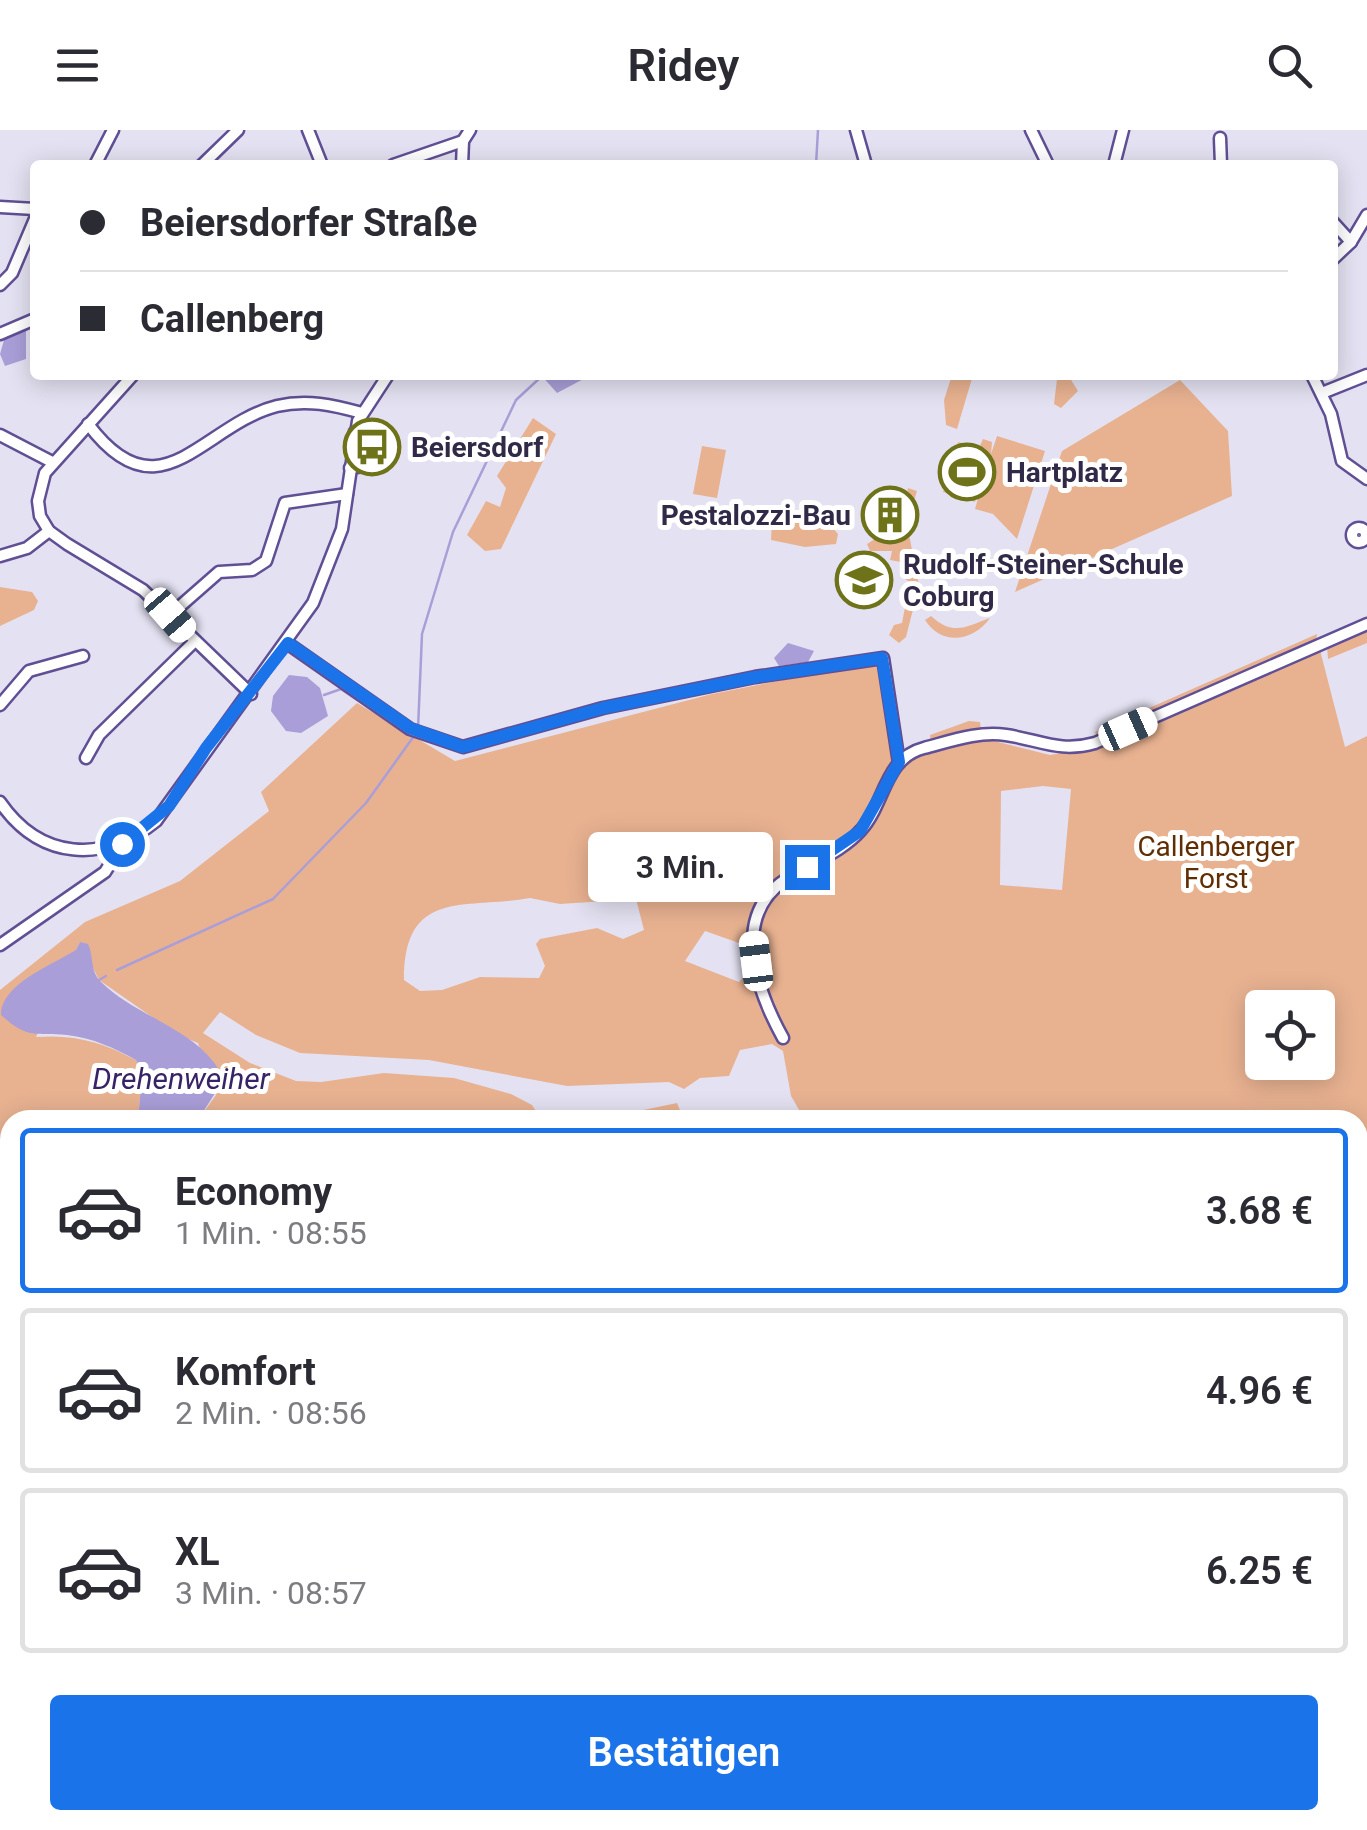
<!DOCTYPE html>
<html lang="de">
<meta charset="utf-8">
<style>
:root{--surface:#fff;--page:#f2f2f3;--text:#2b2b33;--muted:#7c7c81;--line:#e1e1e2;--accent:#1a73e8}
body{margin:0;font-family:Roboto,sans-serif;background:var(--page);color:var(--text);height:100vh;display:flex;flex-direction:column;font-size:38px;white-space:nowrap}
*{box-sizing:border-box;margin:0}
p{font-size:32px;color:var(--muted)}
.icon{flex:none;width:55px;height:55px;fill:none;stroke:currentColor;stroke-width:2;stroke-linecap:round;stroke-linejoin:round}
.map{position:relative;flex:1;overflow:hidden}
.panel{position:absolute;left:0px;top:980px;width:1368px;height:720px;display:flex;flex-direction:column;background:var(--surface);border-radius:30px 30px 0 0;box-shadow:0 5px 25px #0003}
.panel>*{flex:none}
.hud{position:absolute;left:30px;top:30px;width:1308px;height:220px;border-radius:10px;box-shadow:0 5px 25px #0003;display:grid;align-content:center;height:220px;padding:0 50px;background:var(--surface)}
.fabs{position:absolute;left:1245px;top:860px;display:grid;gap:20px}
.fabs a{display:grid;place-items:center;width:90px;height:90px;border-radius:10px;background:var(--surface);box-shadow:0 5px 25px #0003;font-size:50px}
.end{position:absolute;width:45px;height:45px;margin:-22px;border:12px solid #1a73e8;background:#fff;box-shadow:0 0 0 5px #fff}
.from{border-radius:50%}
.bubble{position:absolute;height:70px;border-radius:10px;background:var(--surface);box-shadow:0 5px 25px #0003;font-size:32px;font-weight:600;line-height:70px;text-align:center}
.car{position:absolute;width:30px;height:60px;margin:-30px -15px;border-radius:12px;box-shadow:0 0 8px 2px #0007;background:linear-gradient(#fff 24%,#345 0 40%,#fff 0 76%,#345 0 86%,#fff 0)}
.hud b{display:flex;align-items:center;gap:35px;height:95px;font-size:38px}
.hud b+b{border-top:2px solid var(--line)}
.hud i{width:25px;height:25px;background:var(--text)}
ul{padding:18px 0 0;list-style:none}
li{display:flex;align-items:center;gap:30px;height:165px;margin:0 20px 15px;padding:0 30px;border:5px solid var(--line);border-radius:10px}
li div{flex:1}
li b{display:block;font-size:38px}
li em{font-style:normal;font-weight:600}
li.selected{border-color:var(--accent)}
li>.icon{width:90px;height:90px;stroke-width:1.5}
.cta{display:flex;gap:20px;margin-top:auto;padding:20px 50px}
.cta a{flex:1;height:115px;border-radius:10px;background:var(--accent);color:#fff;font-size:40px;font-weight:600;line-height:115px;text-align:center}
header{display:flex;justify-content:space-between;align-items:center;height:130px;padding:0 50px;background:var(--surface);font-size:45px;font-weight:600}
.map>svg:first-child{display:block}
.green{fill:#e8b291;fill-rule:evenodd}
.water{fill:#a99ed7}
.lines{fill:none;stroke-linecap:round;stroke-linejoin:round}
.stream{stroke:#a99ed7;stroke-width:2.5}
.minor-casing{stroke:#604f94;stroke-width:15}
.minor{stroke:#fff;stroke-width:10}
.route{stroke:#1a73e8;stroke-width:12}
.labels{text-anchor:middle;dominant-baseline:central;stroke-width:10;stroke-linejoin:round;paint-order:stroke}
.poi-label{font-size:28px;font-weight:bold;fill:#302947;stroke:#fff;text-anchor:start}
.park-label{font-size:28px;fill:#612d03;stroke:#fff}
.water-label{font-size:30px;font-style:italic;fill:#372366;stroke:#fff}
</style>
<header><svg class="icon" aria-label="menu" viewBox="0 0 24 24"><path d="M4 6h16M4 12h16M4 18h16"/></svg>Ridey<svg class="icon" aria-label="search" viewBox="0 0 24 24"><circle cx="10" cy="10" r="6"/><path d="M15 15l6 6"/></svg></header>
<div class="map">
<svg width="1367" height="1700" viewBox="0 0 1367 1700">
<rect width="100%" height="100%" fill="#e4e2f2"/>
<!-- green -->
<g class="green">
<polygon points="952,245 973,245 957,299 946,295 944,270"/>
<polygon points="1052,245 1068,245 1078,261 1061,278 1054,274 1057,249"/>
<polygon points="1180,250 1228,301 1232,366 1015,462 1062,321"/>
<polygon points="533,288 556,304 501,419 485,421 467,405 486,371 500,377 506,358 497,346"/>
<polygon points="997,306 1045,321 1017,409 993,384 975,379 984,347 975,372 943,362 958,312 979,318 983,309 992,312 991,324"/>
<polygon points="702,316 726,320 717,368 693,364"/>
<polygon points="908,358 917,361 907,394 919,456 906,507 899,513 889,505 894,495 902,493 910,452 905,449 906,433 890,430 892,421 870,421 867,414 875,409 897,411"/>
<polygon points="783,379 826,390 838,404 836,414 805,417 771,410 772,390"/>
<polygon points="0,457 32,462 38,471 34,480 0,496"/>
<path d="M931,486C954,507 967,496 990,488C974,511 942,517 925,490Z"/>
<polygon points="1367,498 1367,513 1328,529 1327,516"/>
<polygon points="1317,504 1316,512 1097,607 1095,602"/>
<path d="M1320,520L1345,617L1367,606V1090L1358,1091V990H805L791,966L783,921L772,914L740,920L729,946L700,948L684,959L669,952L567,956L429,930L300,923L256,905L220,882L203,903L250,933L296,951L321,952L384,943L454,948L511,964L532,975L542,990H198L216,965L198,913L178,905L99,850L80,812L36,907C75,904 102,912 136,930L142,945L138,990H10V1690H1358V1667L1367,1666V1700H0V860L85,792L180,751L269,681L261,662L357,573L455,631L712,564L873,532L881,539L894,612L906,632L955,614L990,610L1050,625L1106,615ZM1043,656L1071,659L1062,760L1000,755L1001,661ZM530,768L560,774L636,769L644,800L623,809L597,798L540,809L536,814L545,836L539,848L480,847L442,860L420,861L404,850C404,757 466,780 530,768ZM705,801L739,813L749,841L739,852L685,831ZM1262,878H1318V932H1262Z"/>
<polygon points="969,591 980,592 981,600 931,613 930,605"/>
<polygon points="677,973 684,990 595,990"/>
<polygon points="1367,1172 1367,1506 1358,1507 1358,1178"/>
</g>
<!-- water -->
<g class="water">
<polygon points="26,200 26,229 5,236 0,224 4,210"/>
<polygon points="541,245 591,245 557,263"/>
<polygon points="788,513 814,521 808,532 779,536 774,528"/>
<polygon points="289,545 307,547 320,558 328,586 301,603 286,601 271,581 273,566"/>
<path d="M80,812L88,814C94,827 90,840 100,851C138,889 201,899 224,949L198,990H138L142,945L136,930C114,918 93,908 67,905C35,902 28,910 1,885C1,854 52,835 76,820Z"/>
<polygon points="1367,1506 1367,1666 1358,1667 1358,1507"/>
</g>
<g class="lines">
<!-- stream -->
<g class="stream">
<polyline points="816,35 818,0"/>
<polyline points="324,565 341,559 411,606"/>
<polyline points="418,599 422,504 453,402 516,270 542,246"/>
<polyline points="117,840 273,769 366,673 414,606"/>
<polyline points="99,850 106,846"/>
<polyline points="0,1241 10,1240"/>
</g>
<!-- minor casing -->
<g class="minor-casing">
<g id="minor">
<polyline points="308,0 322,35"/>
<polyline points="856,0 866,35"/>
<polyline points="1031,0 1048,35"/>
<polyline points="1220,8 1221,35"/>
<polyline points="95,35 113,0"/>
<polyline points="202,35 238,0"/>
<polyline points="393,35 463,11"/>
<polyline points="462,35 463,11 470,0"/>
<polyline points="1114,35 1123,0"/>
<polyline points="0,77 35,79"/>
<polyline points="1332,91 1351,112"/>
<polyline points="1332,130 1351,112 1367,85"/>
<polyline points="0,155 12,143 35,89"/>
<polyline points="0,204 35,189"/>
<polyline points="133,245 45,343 38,371 40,386 49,401 67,414 143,460 251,564"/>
<polyline points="1312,245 1331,284 1342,331 1367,349"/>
<polyline points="1322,263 1367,245"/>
<path d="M88,294C160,390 202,295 277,276C307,269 333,275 362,283"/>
<polyline points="0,305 52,332"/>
<polyline points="350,338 369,335 369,318 355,302"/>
<circle cx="1359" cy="405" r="7"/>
<polyline points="0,426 27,418 49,401"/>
<polyline points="170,485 219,442 252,440 266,431 285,373 347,364"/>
<polyline points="287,513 410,599 463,617 603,578 755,547 883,528 899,633"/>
<polyline points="0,575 29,541 83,526"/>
<polyline points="86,628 99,605 194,512"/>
<path d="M0,672C40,730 103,734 156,691L313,473L342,399L358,291L388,245"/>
<polyline points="0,815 105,742 122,715"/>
<path d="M783,908C757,861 730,787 785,750C810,733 841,723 861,700C885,674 884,628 924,618C951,611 978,601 1006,605C1040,610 1060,623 1095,613L1367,494"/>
</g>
</g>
<!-- minor -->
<use href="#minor" class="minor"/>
</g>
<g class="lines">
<!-- route -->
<polyline class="route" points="122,714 169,676 206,618 288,513 410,598 463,617 603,578 756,547 882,528 899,632 860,701 807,737"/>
</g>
<!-- icons -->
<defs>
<g id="bus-ring" transform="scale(2.875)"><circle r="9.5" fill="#fff" stroke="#6e731a" stroke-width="1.5"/><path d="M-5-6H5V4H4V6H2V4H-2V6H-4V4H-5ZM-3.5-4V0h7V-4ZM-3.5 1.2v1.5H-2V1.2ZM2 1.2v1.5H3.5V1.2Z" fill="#6e731a"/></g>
<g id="stadium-ring" transform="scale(2.875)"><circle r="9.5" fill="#fff" stroke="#6e731a" stroke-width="1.5"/><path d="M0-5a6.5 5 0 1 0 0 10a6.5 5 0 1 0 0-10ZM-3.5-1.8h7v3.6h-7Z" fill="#6e731a"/></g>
<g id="building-ring" transform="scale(2.875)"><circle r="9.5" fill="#fff" stroke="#6e731a" stroke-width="1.5"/><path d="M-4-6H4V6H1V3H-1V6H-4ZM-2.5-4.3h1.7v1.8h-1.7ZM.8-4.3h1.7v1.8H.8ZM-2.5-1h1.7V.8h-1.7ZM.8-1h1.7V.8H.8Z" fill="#6e731a"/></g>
<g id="school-ring" transform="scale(2.875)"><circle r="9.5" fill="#fff" stroke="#6e731a" stroke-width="1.5"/><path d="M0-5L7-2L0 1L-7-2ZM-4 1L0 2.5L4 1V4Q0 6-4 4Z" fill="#6e731a"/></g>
</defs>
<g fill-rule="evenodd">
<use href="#bus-ring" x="372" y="317"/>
<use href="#stadium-ring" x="967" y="342"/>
<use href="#building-ring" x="890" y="385"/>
<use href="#school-ring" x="864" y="450"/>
</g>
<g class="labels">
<!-- poi labels -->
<g class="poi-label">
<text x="411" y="317">Beiersdorf</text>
<text x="1006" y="342">Hartplatz</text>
<text x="851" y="385" text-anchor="end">Pestalozzi-Bau</text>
<text x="903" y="434">Rudolf-Steiner-Schule<tspan x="903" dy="32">Coburg</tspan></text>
</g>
<!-- park labels -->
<g class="park-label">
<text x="1216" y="716">Callenberger<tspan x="1216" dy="32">Forst</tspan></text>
</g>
<!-- water labels -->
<g class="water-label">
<text x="181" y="948">Drehenweiher</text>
</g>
</g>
</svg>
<div class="fabs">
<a><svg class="icon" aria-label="locate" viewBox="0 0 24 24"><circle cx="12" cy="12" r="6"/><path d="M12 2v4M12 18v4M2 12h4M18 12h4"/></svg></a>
</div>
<i class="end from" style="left:122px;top:714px"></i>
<i class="end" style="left:807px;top:737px"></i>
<div class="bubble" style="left:588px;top:702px;width:185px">3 Min.</div>
<i class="car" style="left:170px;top:485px;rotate:139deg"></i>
<i class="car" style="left:1128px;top:599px;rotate:66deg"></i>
<i class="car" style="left:756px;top:831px;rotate:353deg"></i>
<div class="hud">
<b><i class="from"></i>Beiersdorfer Straße</b>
<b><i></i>Callenberg</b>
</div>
<section class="panel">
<ul>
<li class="selected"><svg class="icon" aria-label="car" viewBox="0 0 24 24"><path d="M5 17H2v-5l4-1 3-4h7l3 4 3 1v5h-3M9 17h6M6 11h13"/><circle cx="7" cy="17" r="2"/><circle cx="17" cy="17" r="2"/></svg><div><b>Economy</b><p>1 Min. · 08:55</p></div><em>3.68 €</em></li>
<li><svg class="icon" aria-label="car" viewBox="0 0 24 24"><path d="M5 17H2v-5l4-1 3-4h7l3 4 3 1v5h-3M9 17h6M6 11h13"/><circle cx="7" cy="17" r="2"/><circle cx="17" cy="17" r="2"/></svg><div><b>Komfort</b><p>2 Min. · 08:56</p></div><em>4.96 €</em></li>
<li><svg class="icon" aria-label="car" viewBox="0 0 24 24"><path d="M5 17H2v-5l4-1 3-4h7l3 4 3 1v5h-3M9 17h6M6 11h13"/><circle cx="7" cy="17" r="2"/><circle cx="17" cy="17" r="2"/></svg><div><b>XL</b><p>3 Min. · 08:57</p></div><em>6.25 €</em></li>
</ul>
<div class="cta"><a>Bestätigen</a></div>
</section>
</div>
